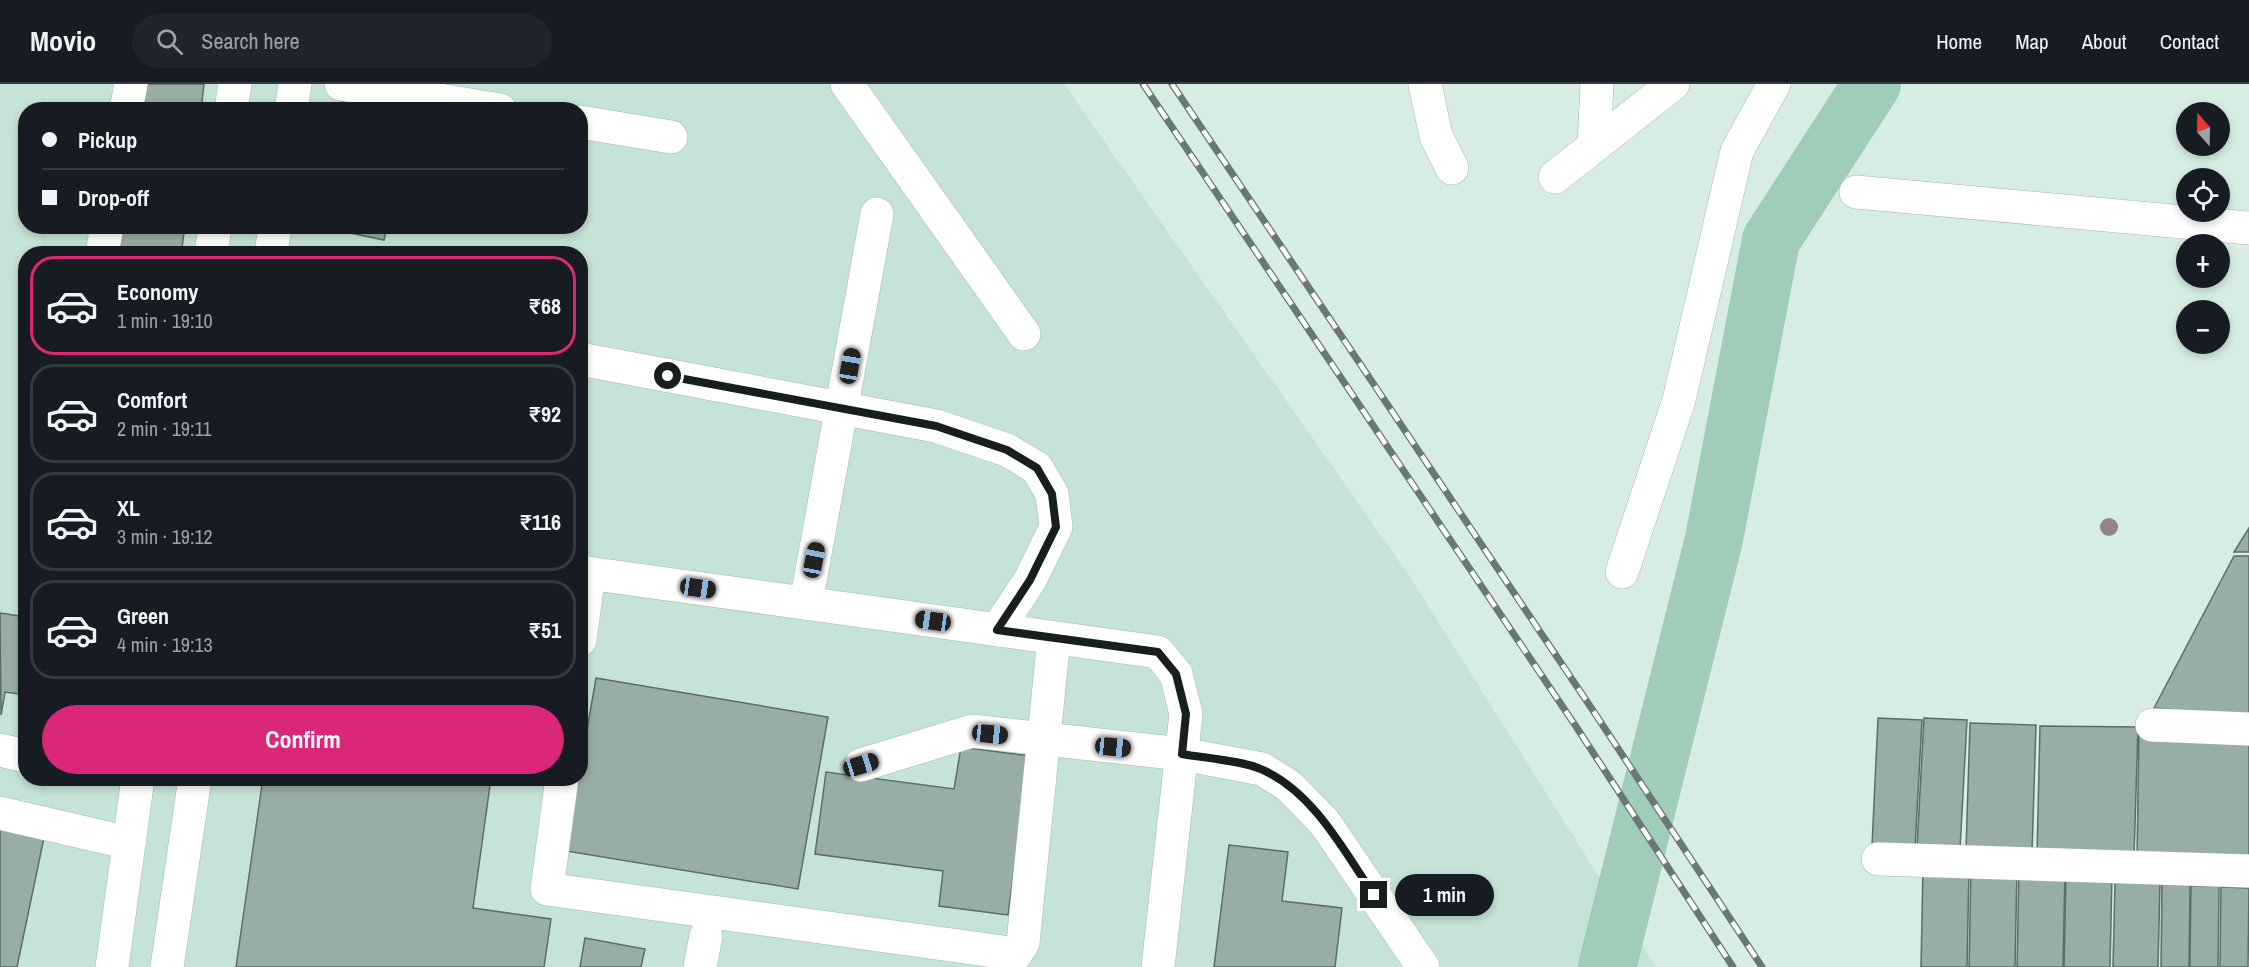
<!DOCTYPE html>
<meta charset="utf-8">
<style>
:root{--surface:#171b24;--page:#20242c;--text:#f1f3f6;--muted:#9ea1a6;--line:#363941;--accent:#db2777}
body{margin:0;font-family:"Archivo Narrow",sans-serif;background:var(--page);color:var(--text);height:100vh;display:flex;flex-direction:column;font-size:22px;white-space:nowrap}
*{box-sizing:border-box;margin:0}
p{font-size:20px;color:var(--muted)}
.icon{flex:none;width:33px;height:33px;fill:none;stroke:currentColor;stroke-width:2;stroke-linecap:round;stroke-linejoin:round}
.map{position:relative;flex:1;overflow:hidden}
.drawer{position:absolute;left:18px;top:162px;width:570px;height:540px;display:flex;flex-direction:column;background:var(--surface);border-radius:24px;box-shadow:0 3px 9px #0003}
.drawer>*{flex:none}
.hud{position:absolute;left:18px;top:18px;width:570px;height:132px;border-radius:24px;box-shadow:0 3px 9px #0003;display:grid;align-content:center;height:132px;padding:0 24px;background:var(--surface)}
.needle{width:39px;rotate:340deg}
.tools{position:absolute;left:2176px;top:18px;display:grid;gap:12px}
.tools a{display:grid;place-items:center;width:54px;height:54px;border-radius:50%;background:var(--surface);box-shadow:0 3px 9px #0003;font-size:30px}
.end{position:absolute;width:27px;height:27px;margin:-14px;border:8px solid #171f1c;background:#fff;box-shadow:0 0 0 3px #fff}
.from{border-radius:50%}
.bubble{position:absolute;height:42px;border-radius:21px;background:var(--surface);box-shadow:0 3px 9px #0003;font-size:20px;font-weight:800;line-height:42px;text-align:center}
.car{position:absolute;width:18px;height:36px;margin:-18px -9px;border-radius:8px;box-shadow:0 0 4px 2px #0007;background:linear-gradient(#222 24%,#8ab4d8 0 40%,#222 0 76%,#8ab4d8 0 86%,#222 0)}
.hud b{display:flex;align-items:center;gap:21px;height:57px;font-size:22px}
.hud b+b{border-top:2px solid var(--line)}
.hud i{width:15px;height:15px;background:var(--text)}
ul{padding:10px 0 0;list-style:none}
li{display:flex;align-items:center;gap:18px;height:99px;margin:0 12px 9px;padding:0 12px;border:3px solid var(--line);border-radius:24px}
li div{flex:1}
li b{display:block;font-size:22px}
li em{font-style:normal;font-weight:800}
li.on{border-color:var(--accent)}
li>.icon{width:54px;height:54px;stroke-width:1.5}
.button{display:flex;gap:12px;margin-top:auto;padding:12px 24px}
.button a{flex:1;height:69px;border-radius:36px;background:var(--accent);color:#fff;font-size:24px;font-weight:800;line-height:69px;text-align:center}
header{display:flex;align-items:center;gap:36px;box-sizing:border-box;height:84px;padding:0 30px;background:var(--surface);border-bottom:2px solid var(--line)}
header strong{font-size:28px}
nav{display:flex;gap:33px;margin-inline-start:auto;font-size:21px}
.search{width:420px;height:54px;background:var(--page);display:flex;align-items:center;gap:15px;box-sizing:border-box;padding:0 21px;border-radius:33px;color:var(--muted);font-size:22px}
.map>svg:first-child{display:block}
.built{fill:#c5e3d6;fill-rule:evenodd}
.lines{fill:none;stroke-linecap:round;stroke-linejoin:round}
.river{stroke:#9fcdb9;stroke-width:58}
.building{fill:#98ada4;stroke:#5a6e65;stroke-width:1.5}
.minor-casing{stroke:#a3b8af;stroke-width:34}
.minor{stroke:#fff;stroke-width:33}
.rail-casing{stroke:#6a7872;stroke-width:7}
.rail{stroke:#fff;stroke-width:4.5;stroke-dasharray:14;stroke-linecap:butt}
.tree{fill:#94828d}
.route{stroke:#171f1c;stroke-width:8}
</style>
<header>
<strong>Movio</strong>
<div class="search"><svg class="icon" aria-label="search" viewBox="0 0 24 24"><circle cx="10" cy="10" r="6"/><path d="M15 15l6 6"/></svg>Search here</div>
<nav><a>Home</a><a>Map</a><a>About</a><a>Contact</a></nav>
</header>
<div class="map">
<svg width="2249" height="883" viewBox="0 0 2249 883">
<rect width="100%" height="100%" fill="#d7ede3"/>
<!-- built -->
<path class="built" d="M0,0H1064L1410,493L1656,883H0ZM26,26H580V142H26ZM26,170H580V694H26Z"/>
<g class="lines">
<!-- river -->
<polyline class="river" points="1607,883 1714,455 1771,156 1872,0"/>
</g>
<!-- building -->
<g class="building">
<polygon points="141,0 204,0 201,26 137,26"/>
<polygon points="342,18 381,26 341,26"/>
<polygon points="121,142 185,142 181,170 117,170"/>
<polygon points="317,142 387,142 384,156"/>
<polygon points="2249,444 2249,468 2234,468"/>
<polygon points="2234,472 2249,472 2249,633 2154,624"/>
<polygon points="0,529 26,533 26,611 5,608 1,631"/>
<polygon points="596,594 828,633 798,805 566,767"/>
<polygon points="1878,634 1922,636 1915,764 1872,762"/>
<polygon points="1924,634 1967,636 1960,765 1917,763"/>
<polygon points="1970,639 2036,641 2032,769 1966,767"/>
<polygon points="2040,642 2138,643 2134,773 2037,771"/>
<polygon points="2139,644 2249,649 2249,780 2137,774"/>
<polygon points="961,663 1030,672 1008,831 939,822 943,787 815,770 826,688 954,705"/>
<polygon points="263,694 491,694 473,824 551,835 544,883 236,883"/>
<polygon points="0,735 46,744 17,883 0,883"/>
<polygon points="1229,761 1288,768 1282,817 1342,824 1335,883 1214,883"/>
<polygon points="1923,784 1969,785 1967,883 1921,883"/>
<polygon points="1971,785 2017,785 2015,883 1969,883"/>
<polygon points="2019,786 2065,786 2063,883 2017,883"/>
<polygon points="2066,791 2112,791 2110,883 2064,883"/>
<polygon points="2162,798 2190,799 2189,883 2161,883"/>
<polygon points="2115,799 2160,799 2158,883 2113,883"/>
<polygon points="2191,802 2219,802 2218,883 2190,883"/>
<polygon points="2221,803 2249,804 2248,883 2220,883"/>
<polygon points="585,854 645,865 641,883 580,883"/>
</g>
<g class="lines">
<!-- minor casing -->
<g class="minor-casing">
<g id="minor">
<polyline points="341,0 500,26"/>
<polyline points="847,0 1024,250"/>
<polyline points="1425,0 1436,52 1452,84"/>
<polyline points="126,26 131,0"/>
<polyline points="231,26 235,0"/>
<polyline points="291,26 295,0"/>
<polyline points="580,38 671,53"/>
<polyline points="1594,61 1597,0"/>
<polyline points="1555,93 1673,0"/>
<polyline points="1856,108 2249,144"/>
<polyline points="102,170 107,142"/>
<polyline points="211,170 215,142"/>
<polyline points="271,170 275,142"/>
<polyline points="580,275 936,342 1007,366 1037,384 1052,410 1056,443 1030,496 997,546"/>
<polyline points="580,488 1158,568 1176,590 1186,630 1158,883"/>
<polyline points="1622,488 1679,316 1737,67 1774,0"/>
<polyline points="806,519 877,130"/>
<polyline points="580,556 589,489"/>
<polyline points="2152,641 2249,645"/>
<polyline points="0,666 26,672"/>
<polyline points="861,681 972,647 1182,670 1262,685 1289,702 1325,739 1423,883"/>
<polyline points="562,694 547,805 1016,870 1023,859 1054,554"/>
<polyline points="0,729 129,759"/>
<polyline points="1878,775 2249,787"/>
<polyline points="112,883 138,694"/>
<polyline points="167,883 195,694"/>
<polyline points="700,883 706,852"/>
</g>
</g>
<!-- minor -->
<use href="#minor" class="minor"/>
<!-- rail casing -->
<g class="rail-casing">
<g id="rail">
<polyline points="1143,0 1575,641 1733,883"/>
<polyline points="1172,0 1594,628 1762,883"/>
</g>
</g>
<!-- rail -->
<use href="#rail" class="rail"/>
</g>
<!-- trees -->
<circle class="tree" cx="2109" cy="443" r="9"/>
<g class="lines">
<!-- route -->
<path class="route" d="M668,292L936,342L1007,366L1037,384L1052,410L1056,443L1030,496L997,546L1158,568L1176,590L1186,630L1182,670C1204,674 1245,677 1263,686C1314,709 1344,767 1374,811"/>
</g>
</svg>
<div class="tools">
<a><svg class="needle" viewBox="-14 -14 28 28"><path d="M0-13l5 13h-10z" fill="#e53935"/><path d="M0 13l5-13h-10z" fill="#9ea1a6"/></svg></a>
<a><svg class="icon" aria-label="locate" viewBox="0 0 24 24"><circle cx="12" cy="12" r="6"/><path d="M12 2v4M12 18v4M2 12h4M18 12h4"/></svg></a>
<a>+</a>
<a>−</a>
</div>
<i class="end from" style="left:668px;top:292px"></i>
<i class="end" style="left:1374px;top:811px"></i>
<div class="bubble" style="left:1395px;top:790px;width:99px">1 min</div>
<i class="car" style="left:850px;top:282px;rotate:10deg"></i>
<i class="car" style="left:814px;top:476px;rotate:11deg"></i>
<i class="car" style="left:698px;top:504px;rotate:98deg"></i>
<i class="car" style="left:933px;top:537px;rotate:278deg"></i>
<i class="car" style="left:990px;top:650px;rotate:96deg"></i>
<i class="car" style="left:1113px;top:663px;rotate:96deg"></i>
<i class="car" style="left:861px;top:681px;rotate:73deg"></i>
<div class="hud">
<b><i class="from"></i>Pickup</b>
<b><i></i>Drop-off</b>
</div>
<section class="drawer">
<ul>
<li class="on"><svg class="icon" aria-label="car" viewBox="0 0 24 24"><path d="M5 17H2v-5l4-1 3-4h7l3 4 3 1v5h-3M9 17h6M6 11h13"/><circle cx="7" cy="17" r="2"/><circle cx="17" cy="17" r="2"/></svg><div><b>Economy</b><p>1 min · 19:10</p></div><em>₹68</em></li>
<li><svg class="icon" aria-label="car" viewBox="0 0 24 24"><path d="M5 17H2v-5l4-1 3-4h7l3 4 3 1v5h-3M9 17h6M6 11h13"/><circle cx="7" cy="17" r="2"/><circle cx="17" cy="17" r="2"/></svg><div><b>Comfort</b><p>2 min · 19:11</p></div><em>₹92</em></li>
<li><svg class="icon" aria-label="car" viewBox="0 0 24 24"><path d="M5 17H2v-5l4-1 3-4h7l3 4 3 1v5h-3M9 17h6M6 11h13"/><circle cx="7" cy="17" r="2"/><circle cx="17" cy="17" r="2"/></svg><div><b>XL</b><p>3 min · 19:12</p></div><em>₹116</em></li>
<li><svg class="icon" aria-label="car" viewBox="0 0 24 24"><path d="M5 17H2v-5l4-1 3-4h7l3 4 3 1v5h-3M9 17h6M6 11h13"/><circle cx="7" cy="17" r="2"/><circle cx="17" cy="17" r="2"/></svg><div><b>Green</b><p>4 min · 19:13</p></div><em>₹51</em></li>
</ul>
<div class="button"><a>Confirm</a></div>
</section>
</div>
